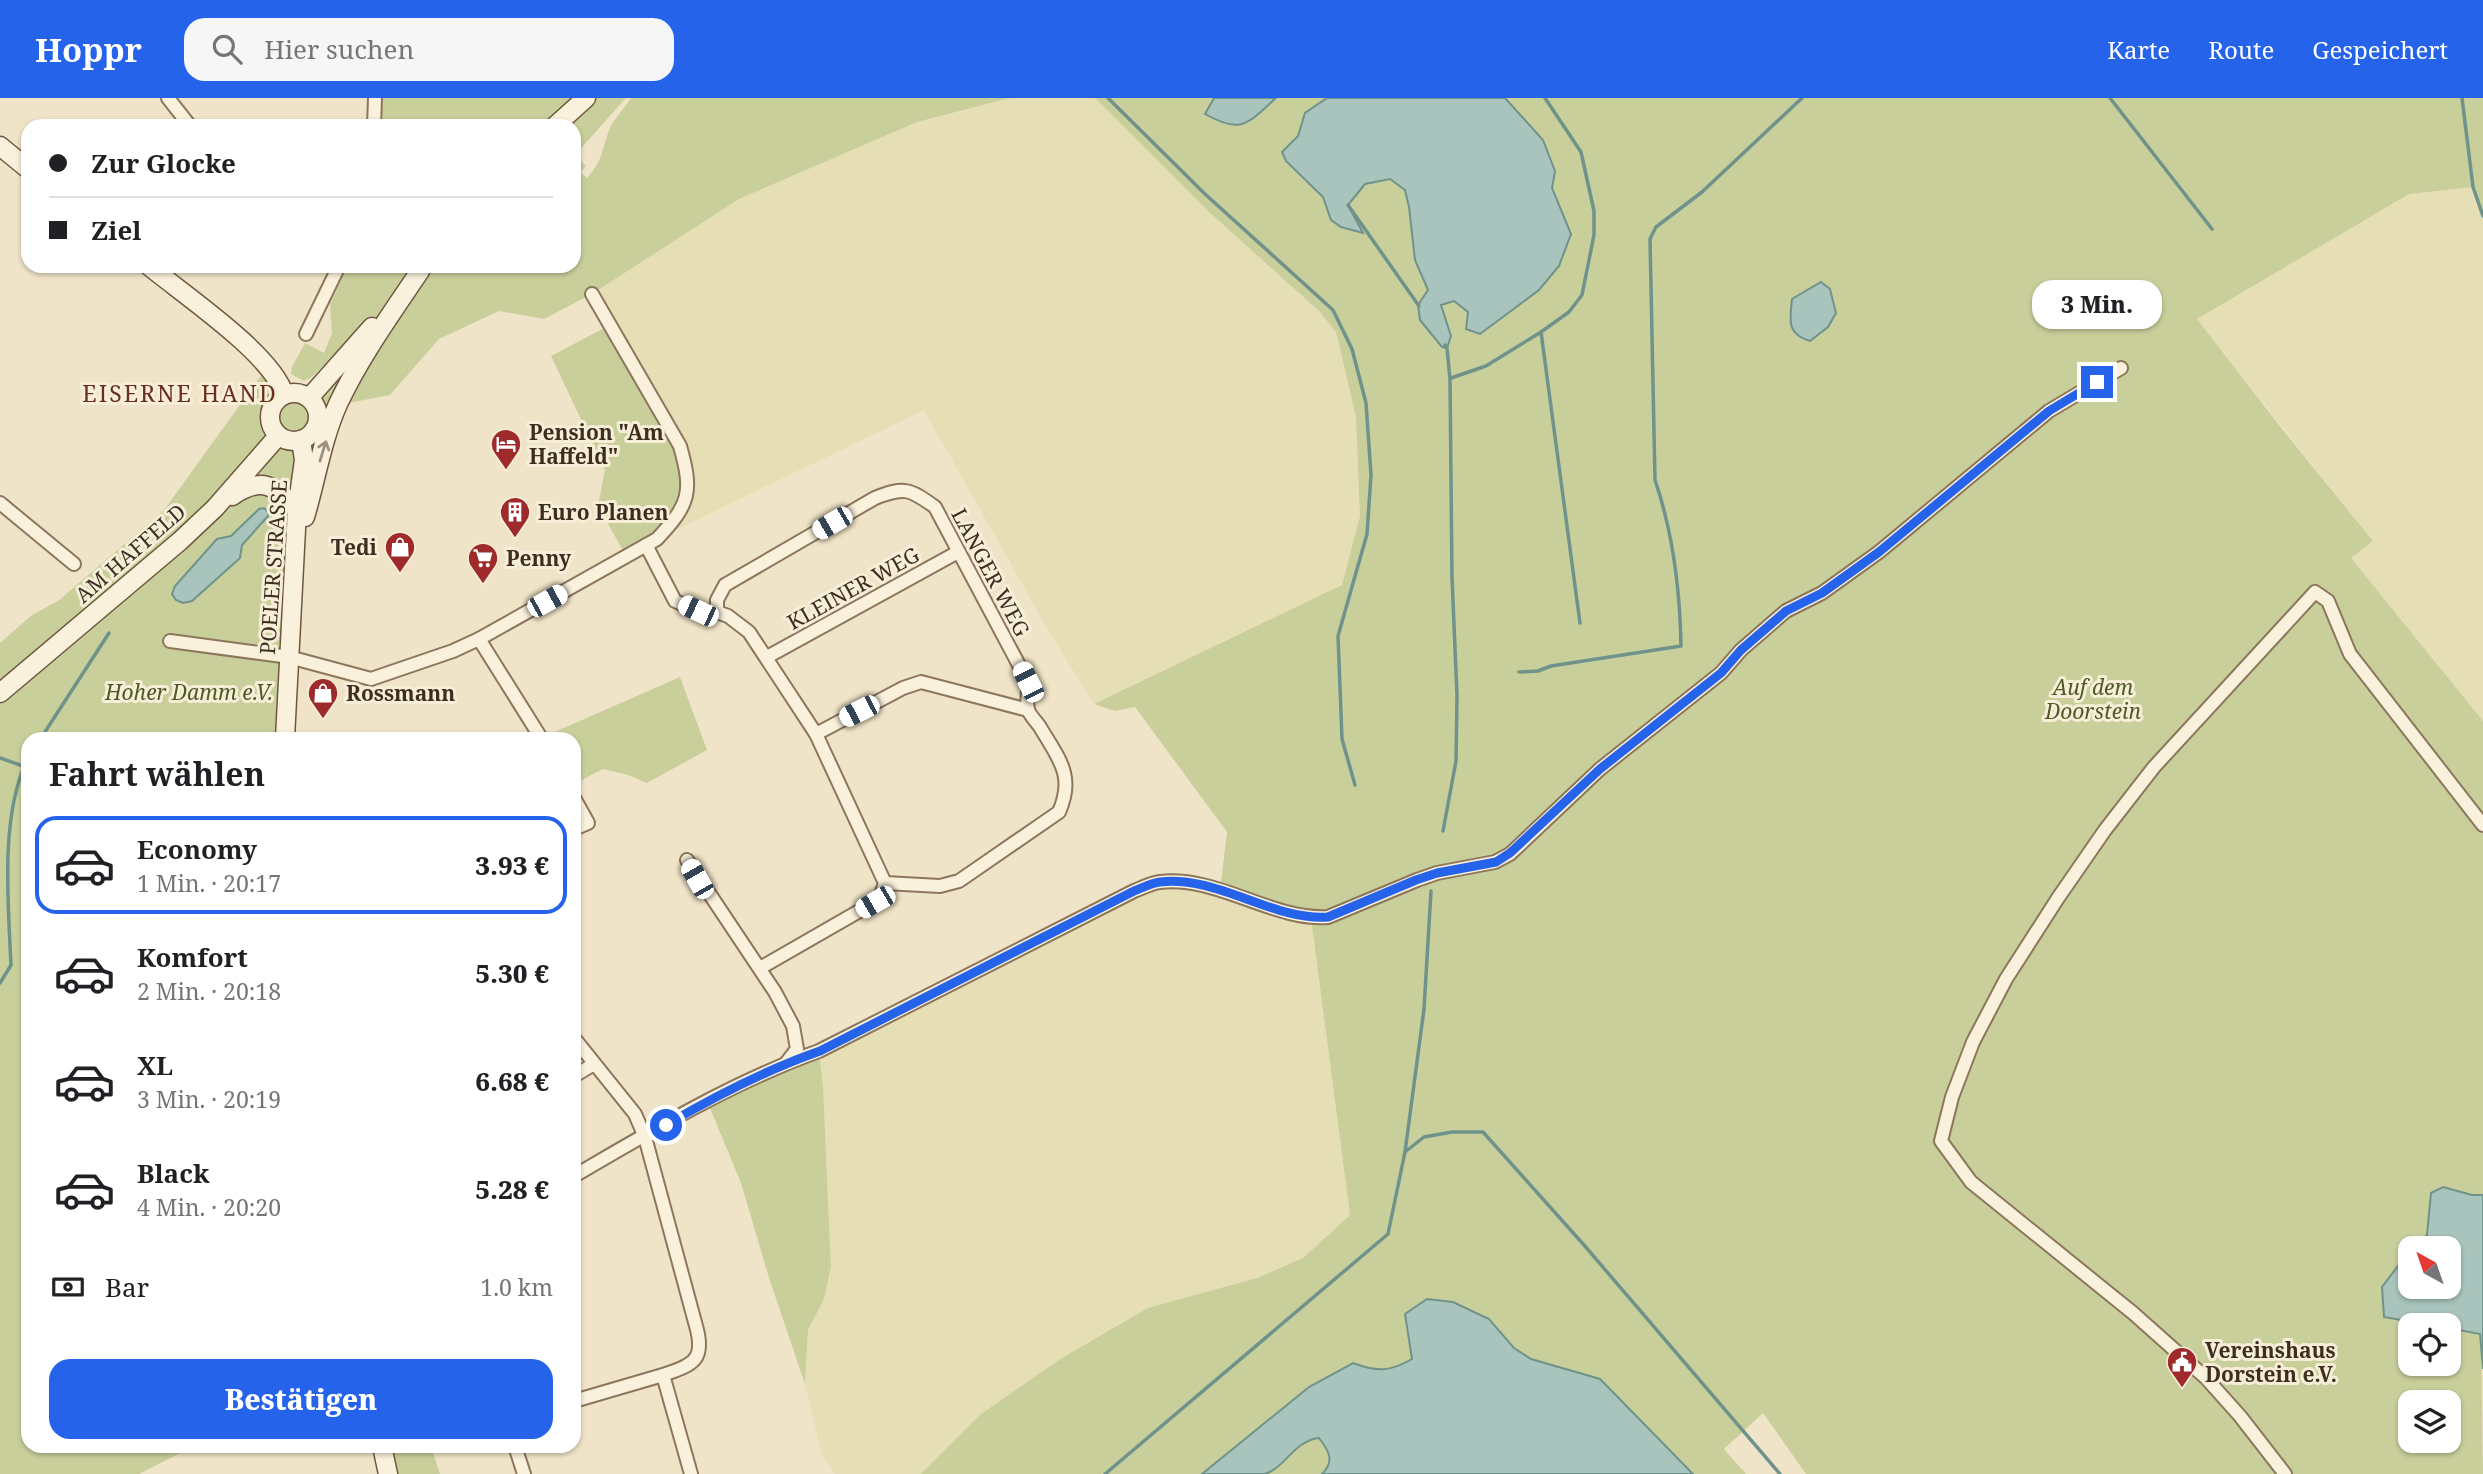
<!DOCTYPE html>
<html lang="de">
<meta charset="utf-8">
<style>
:root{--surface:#fff;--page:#f6f6f6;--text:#202124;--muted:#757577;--line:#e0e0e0;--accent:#2563eb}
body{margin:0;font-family:"Noto Serif",serif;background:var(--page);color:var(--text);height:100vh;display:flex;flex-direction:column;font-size:26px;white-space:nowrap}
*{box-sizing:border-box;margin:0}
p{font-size:23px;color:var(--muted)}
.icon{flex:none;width:38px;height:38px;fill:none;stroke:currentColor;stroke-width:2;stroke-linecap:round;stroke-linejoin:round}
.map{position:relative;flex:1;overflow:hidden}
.panel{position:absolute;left:21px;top:634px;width:560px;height:721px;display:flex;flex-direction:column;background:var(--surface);border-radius:21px;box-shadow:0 2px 5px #0004}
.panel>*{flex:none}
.top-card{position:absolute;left:21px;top:21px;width:560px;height:154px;border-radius:21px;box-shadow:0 2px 5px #0004;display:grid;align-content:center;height:154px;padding:0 28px;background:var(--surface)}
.needle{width:46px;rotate:320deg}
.fabs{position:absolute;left:2398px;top:1138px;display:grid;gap:14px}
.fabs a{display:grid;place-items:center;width:63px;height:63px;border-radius:14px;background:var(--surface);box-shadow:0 2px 5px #0004;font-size:35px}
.end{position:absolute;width:32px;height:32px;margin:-16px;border:9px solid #2563eb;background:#fff;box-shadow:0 0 0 4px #fff}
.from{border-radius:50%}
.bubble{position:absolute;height:49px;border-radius:21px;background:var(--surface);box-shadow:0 2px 5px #0004;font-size:23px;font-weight:800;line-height:49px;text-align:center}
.car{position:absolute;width:21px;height:42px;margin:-21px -10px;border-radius:9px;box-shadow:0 0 5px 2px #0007;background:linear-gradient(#fff 24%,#345 0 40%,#fff 0 76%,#345 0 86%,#fff 0)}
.top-card b{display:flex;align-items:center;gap:24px;height:66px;font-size:26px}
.top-card b+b{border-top:2px solid var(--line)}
.top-card i{width:18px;height:18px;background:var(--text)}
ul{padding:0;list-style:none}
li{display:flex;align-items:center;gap:21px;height:98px;margin:0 14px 10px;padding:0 14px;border:4px solid transparent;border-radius:21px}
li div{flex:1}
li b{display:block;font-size:26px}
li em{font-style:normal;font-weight:800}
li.active{border-color:var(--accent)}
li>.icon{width:63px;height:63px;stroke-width:1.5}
h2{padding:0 28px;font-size:32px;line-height:84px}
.pay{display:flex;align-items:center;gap:18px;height:77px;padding:0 28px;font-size:26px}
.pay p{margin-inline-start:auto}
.cta{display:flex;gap:14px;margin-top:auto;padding:14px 28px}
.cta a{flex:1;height:80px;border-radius:21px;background:var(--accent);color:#fff;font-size:28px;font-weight:800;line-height:80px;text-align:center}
header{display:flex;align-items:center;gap:42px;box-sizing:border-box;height:98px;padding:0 35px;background:var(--accent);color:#fff}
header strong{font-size:33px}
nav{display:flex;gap:38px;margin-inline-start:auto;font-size:24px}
.search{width:490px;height:63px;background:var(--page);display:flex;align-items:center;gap:18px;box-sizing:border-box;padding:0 24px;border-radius:21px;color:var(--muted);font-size:26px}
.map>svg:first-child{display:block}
.farmland{fill:#e6deb5}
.green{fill:#c9cf9b;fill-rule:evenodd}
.water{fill:#a9c4bc;stroke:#6f938a;stroke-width:2}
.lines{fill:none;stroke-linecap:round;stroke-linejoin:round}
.stream{stroke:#6f938a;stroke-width:3.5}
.street-casing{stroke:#8d765c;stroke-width:16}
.secondary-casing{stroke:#6f573f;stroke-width:21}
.street{stroke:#faf1dc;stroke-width:12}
.secondary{stroke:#faf1dc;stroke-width:18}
.oneway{stroke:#9c907e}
.route{stroke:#2563eb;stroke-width:9}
.labels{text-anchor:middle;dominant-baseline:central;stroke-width:6;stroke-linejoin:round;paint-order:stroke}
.poi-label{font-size:21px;font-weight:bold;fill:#3d2e20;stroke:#f7eed8;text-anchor:start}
.street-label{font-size:21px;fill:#3d2e20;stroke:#f7eed8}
.park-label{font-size:21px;font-style:italic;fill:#4d5a26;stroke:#f7eed8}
.neighbourhood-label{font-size:23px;letter-spacing:2px;fill:#6b2e1e;stroke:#f7eed8}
</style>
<header>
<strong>Hoppr</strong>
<div class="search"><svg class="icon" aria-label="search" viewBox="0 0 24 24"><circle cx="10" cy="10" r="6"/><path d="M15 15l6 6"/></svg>Hier suchen</div>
<nav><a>Karte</a><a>Route</a><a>Gespeichert</a></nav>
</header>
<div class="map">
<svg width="2483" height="1376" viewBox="0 0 2483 1376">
<rect width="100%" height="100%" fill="#f0e4c8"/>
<!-- farmland -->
<g class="farmland">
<polygon points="1010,0 1095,0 1209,114 1319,213 1336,234 1356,319 1360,418 1342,487 1094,606 1047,530 924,312 657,441 687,400 592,196 739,101 917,24"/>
<polygon points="2473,89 2483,118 2483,623 2351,460 2373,443 2196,220 2409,96"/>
<polygon points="1184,785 1311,820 1350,1117 1303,1160 1257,1180 981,1316 921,1376 835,1376 822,1357 805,1286 808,1232 824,1201 831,1169 823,989 819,953 1134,793"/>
</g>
<!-- green -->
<g class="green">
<path d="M381,0H626L575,57L586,68L580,74L587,80C605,60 601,50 611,28C616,19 625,9 631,0H1010L917,24L739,101L592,196L544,221L499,213L439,241L390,297L338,307L297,442L285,640H28V1348H194L139,1376H0V545L32,517L58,503L164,412L268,268L287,291H297L310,298L367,224L312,279L304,283L291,276L292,269L305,245L324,255L332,235L330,206L348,168H574V28H379Z"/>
<path d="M1095,0H1214L1205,16L1248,25L1276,0H1327L1305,15L1298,38L1282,54L1286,63L1323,99L1331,122L1362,134L1348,107L1365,86L1390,81L1405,92L1409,109L1415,162L1428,192L1418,207L1451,238L1441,207L1453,203L1468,214L1561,110L1552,90L1555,73L1505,0H2483V118L2473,89L2409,96L2197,221L2283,332L2373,443L2351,460L2483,623V1097H2472L2444,1089L2431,1095L2427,1137L2407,1154L2384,1219L2428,1227H2410V1265H2448V1230L2481,1236L2483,1376H1806L1763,1315L1724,1351L1746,1376H1693L1600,1281L1531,1261L1514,1250L1489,1221L1405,1216L1412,1261L1399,1269L1373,1273L1309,1289L1202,1376H921L981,1316L1062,1260L1148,1210L1257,1180L1303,1160L1350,1117L1311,820L1220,792L1227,734L1135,609L1115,613L1094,606L1342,487L1360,418L1356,319L1336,234L1319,213L1209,114ZM2410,1304H2448V1342H2410Z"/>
<polygon points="610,227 688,375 674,423 626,458 598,408 605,372 551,258"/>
<polygon points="680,579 707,652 647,685 628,677 603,671 574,686 574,640 541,640"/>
<polygon points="819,953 823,989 831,1169 824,1201 808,1232 805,1286 769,1180 741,1085 707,1003"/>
<path d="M1320,1340C1329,1354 1335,1363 1322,1376H1265L1275,1370L1307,1341Z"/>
<polygon points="382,1348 431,1348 440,1376 388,1376"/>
</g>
<!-- water -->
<g class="water">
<path d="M1214,0H1276C1248,25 1242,37 1205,16Z"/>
<polygon points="1327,0 1505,0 1543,42 1555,73 1552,90 1571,136 1559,168 1539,192 1480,236 1466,231 1468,214 1454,203 1441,207 1451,238 1447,250 1442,249 1420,222 1418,207 1428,192 1415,162 1409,109 1405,92 1390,81 1365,86 1348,107 1363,135 1341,129 1331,122 1323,99 1286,63 1282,54 1298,38 1305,15"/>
<path d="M1821,184L1830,191L1836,215L1828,229L1810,243C1786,236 1790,222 1792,201Z"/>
<polygon points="264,410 268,414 268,418 242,447 240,460 192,503 183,505 176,502 172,496 175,488 217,441 231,438 259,411"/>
<polygon points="2443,1089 2472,1097 2483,1097 2483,1271 2480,1236 2448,1230 2448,1227 2428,1227 2384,1219 2382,1189 2410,1152 2410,1188 2448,1188 2448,1150 2412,1150 2427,1137 2431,1095"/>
<path d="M1427,1201L1453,1204L1489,1221L1514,1250L1531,1261L1600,1281L1693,1376H1322C1335,1363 1329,1353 1319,1340C1293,1343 1285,1371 1264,1376C1250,1376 1218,1376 1202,1376L1309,1289L1353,1265C1377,1274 1390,1274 1412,1261L1405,1216Z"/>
</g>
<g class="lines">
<!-- stream -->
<g class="stream">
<polyline points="1108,0 1205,96 1333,212 1352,251 1366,305 1371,377 1367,436 1338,538 1342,641 1355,687"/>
<polyline points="2110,0 2212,131"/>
<polyline points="2462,0 2473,89 2483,118"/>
<polyline points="1348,107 1419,208"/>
<polyline points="1541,234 1580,525"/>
<polyline points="1451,280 1486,268 1541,234 1569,214 1582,197 1594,137 1594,113 1581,54 1545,0"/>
<path d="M1519,574L1538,573L1551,568L1681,548C1680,492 1673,435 1655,382L1650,141L1656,129L1702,94L1802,0"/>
<polyline points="41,640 109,535"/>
<polyline points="0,660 23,668"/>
<polyline points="1443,733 1456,663 1457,598 1452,479 1450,281 1447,250 1445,247"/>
<path d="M0,885L11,867C8,803 0,716 28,660"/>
<polyline points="1405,1054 1424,1039 1452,1034 1483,1034 1584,1147 1780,1376"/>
<polyline points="1105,1376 1388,1136 1405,1054 1424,911 1431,793"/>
</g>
<!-- street casing -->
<g class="street-casing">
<g id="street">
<polyline points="168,0 190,28"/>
<polyline points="374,28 375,0"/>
<polyline points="306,236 339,168"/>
<polyline points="0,405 74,466"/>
<polyline points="646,447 675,503 698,513 717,514 728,518 749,534 816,636 885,785 881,797 875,804 760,870"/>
<path d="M717,514V502L725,487L875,400C904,388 910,391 935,409L1028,584C1029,592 1026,605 1028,611C1029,617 1037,624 1040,629C1059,661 1075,678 1059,714L959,783L940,788L885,785"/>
<polyline points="479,541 541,640"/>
<path d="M170,543L289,559L371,581L453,553L479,541L657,441C690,406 693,394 680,348L592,196"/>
<polyline points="767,559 958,454"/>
<polyline points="816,636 903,590 921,584 1028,612"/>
<polyline points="574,700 588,725 574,731"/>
<polyline points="687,762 775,894 793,928 797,951 787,964"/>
<path d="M574,940L635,1016L645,1039L696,1228C706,1263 692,1267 663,1277"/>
<polyline points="574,978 594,966"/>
<path d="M574,1078C653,1032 733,984 819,953L1134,793C1142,790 1151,785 1160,784C1217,777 1273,823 1328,819L1417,782L1437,775L1495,764L1510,756L1600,671L1721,575L1741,552L1786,513L1822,495L1879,454L2049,313L2121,270"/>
<polyline points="574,1303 663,1277 691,1376"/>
<polyline points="515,1348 524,1376"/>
<polyline points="2285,1376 2240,1318 2206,1280 2133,1215 1971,1084 1941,1043 1952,999 1973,944 2006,881 2058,800 2105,732 2154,669 2315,494 2328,503 2350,556 2483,727"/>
</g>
</g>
<!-- secondary casing -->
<g class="secondary-casing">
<g id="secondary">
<polyline points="555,28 586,0"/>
<polyline points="0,48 28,71"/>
<path d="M149,168C183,196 272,256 284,296"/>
<circle cx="294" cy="319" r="24"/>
<polyline points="309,300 372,229"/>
<path d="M232,398C261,378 276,387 297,412"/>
<path d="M305,419C316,382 322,342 338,306C360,259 391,216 420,173"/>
<polyline points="0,595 180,443 215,410 278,338"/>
<polyline points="285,640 297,412 304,362 301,342"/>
<polyline points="382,1348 388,1376"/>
</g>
</g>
<!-- street -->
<use href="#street" class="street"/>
<!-- secondary -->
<use href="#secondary" class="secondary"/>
</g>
<!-- one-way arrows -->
<defs><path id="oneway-shaft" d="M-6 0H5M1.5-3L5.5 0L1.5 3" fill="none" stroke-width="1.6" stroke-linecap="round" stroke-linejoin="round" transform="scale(1.75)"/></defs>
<use class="oneway" href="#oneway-shaft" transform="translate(323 353) rotate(-73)"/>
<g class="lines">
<!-- route -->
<path class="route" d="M666,1027C715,998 766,972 820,953L1134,793C1142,790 1151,785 1160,784C1217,777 1273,823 1328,819L1416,782L1437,775L1496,764L1510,755L1600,671L1721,575L1741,552L1786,513L1822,495L1879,454L2049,313L2097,284"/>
</g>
<!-- icons -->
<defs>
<g id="hotel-pin" transform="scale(1.575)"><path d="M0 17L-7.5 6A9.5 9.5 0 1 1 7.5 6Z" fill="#9e2a2b" stroke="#f7eed8"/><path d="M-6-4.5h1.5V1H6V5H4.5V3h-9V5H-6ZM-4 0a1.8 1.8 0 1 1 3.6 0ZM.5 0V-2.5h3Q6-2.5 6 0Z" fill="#fff"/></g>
<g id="building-pin" transform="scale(1.575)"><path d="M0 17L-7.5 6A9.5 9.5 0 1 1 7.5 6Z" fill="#9e2a2b" stroke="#f7eed8"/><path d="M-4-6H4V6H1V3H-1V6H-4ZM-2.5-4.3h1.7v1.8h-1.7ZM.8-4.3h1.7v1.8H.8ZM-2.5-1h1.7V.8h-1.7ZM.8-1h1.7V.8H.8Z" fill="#fff"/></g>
<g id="shop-pin" transform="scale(1.575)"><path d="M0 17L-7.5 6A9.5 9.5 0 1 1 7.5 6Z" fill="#9e2a2b" stroke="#f7eed8"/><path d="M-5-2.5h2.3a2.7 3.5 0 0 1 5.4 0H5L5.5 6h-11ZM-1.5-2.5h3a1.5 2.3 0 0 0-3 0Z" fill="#fff"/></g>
<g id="supermarket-pin" transform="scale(1.575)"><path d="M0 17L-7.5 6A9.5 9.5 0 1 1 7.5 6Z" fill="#9e2a2b" stroke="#f7eed8"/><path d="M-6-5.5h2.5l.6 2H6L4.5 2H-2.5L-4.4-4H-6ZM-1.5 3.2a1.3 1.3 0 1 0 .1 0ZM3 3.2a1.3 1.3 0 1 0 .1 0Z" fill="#fff"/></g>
<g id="civic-pin" transform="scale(1.575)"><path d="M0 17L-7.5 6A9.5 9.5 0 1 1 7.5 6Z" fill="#9e2a2b" stroke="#f7eed8"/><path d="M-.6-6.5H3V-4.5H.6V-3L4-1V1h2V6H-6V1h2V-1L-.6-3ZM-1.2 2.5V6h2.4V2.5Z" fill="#fff"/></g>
</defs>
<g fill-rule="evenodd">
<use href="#hotel-pin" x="506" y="346"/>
<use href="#building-pin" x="515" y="414"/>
<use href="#shop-pin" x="400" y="449"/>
<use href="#supermarket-pin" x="483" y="460"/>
<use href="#shop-pin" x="323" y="595"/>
<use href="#civic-pin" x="2182" y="1264"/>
</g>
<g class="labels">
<!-- poi labels -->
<g class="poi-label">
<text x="529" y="334">Pension "Am<tspan x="529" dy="24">Haffeld"</tspan></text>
<text x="538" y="414">Euro Planen</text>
<text x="377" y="449" text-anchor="end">Tedi</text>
<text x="506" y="460">Penny</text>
<text x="346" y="595">Rossmann</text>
<text x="2205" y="1252">Vereinshaus<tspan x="2205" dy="24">Dorstein e.V.</tspan></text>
</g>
<!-- street labels -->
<g class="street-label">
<text transform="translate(130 455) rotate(-41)">AM HAFFELD</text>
<text transform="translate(273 469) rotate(-86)">POELER STRASSE</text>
<text transform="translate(991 474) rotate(62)">LANGER WEG</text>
<text transform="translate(853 490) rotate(-29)">KLEINER WEG</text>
</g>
<!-- park labels -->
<g class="park-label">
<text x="2093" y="589">Auf dem<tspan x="2093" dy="24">Doorstein</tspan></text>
<text x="189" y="594">Hoher Damm e.V.</text>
</g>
<!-- neighbourhood labels -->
<g class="neighbourhood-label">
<text x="180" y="295">EISERNE HAND</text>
</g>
</g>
</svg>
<div class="fabs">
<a><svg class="needle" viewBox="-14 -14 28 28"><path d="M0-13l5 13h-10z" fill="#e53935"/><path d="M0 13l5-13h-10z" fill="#757577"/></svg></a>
<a><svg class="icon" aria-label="locate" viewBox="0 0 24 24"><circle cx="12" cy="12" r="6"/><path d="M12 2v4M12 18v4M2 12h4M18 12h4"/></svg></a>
<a><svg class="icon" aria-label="layers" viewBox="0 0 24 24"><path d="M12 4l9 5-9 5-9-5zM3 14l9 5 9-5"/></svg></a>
</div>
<i class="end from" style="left:666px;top:1027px"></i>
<i class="end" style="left:2097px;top:284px"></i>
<div class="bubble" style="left:2032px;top:182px;width:130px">3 Min.</div>
<i class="car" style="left:832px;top:425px;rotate:240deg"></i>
<i class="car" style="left:547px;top:503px;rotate:61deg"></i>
<i class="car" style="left:698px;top:513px;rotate:295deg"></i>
<i class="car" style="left:1028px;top:584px;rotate:334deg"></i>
<i class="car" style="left:859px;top:613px;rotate:243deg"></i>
<i class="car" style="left:697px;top:781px;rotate:330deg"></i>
<i class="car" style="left:875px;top:804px;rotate:240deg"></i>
<div class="top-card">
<b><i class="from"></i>Zur Glocke</b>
<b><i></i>Ziel</b>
</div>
<section class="panel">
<h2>Fahrt wählen</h2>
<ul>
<li class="active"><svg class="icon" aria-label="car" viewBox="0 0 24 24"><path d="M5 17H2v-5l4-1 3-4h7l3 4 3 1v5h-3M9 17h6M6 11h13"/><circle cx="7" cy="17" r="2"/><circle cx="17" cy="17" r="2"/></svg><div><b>Economy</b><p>1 Min. · 20:17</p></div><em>3.93 €</em></li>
<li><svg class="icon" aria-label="car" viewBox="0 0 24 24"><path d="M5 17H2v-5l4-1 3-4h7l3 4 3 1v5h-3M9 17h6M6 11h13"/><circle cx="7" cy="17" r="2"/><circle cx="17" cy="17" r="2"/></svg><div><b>Komfort</b><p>2 Min. · 20:18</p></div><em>5.30 €</em></li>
<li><svg class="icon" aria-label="car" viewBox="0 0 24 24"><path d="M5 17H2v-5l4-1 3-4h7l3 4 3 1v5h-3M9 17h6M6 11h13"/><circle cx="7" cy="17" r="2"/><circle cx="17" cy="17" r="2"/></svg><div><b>XL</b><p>3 Min. · 20:19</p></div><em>6.68 €</em></li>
<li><svg class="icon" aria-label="car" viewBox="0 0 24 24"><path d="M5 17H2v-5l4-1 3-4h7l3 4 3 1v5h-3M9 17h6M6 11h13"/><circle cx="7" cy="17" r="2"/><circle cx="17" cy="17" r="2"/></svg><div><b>Black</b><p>4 Min. · 20:20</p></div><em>5.28 €</em></li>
</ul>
<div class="pay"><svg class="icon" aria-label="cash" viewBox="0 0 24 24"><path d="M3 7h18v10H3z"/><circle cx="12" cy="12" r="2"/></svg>Bar<p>1.0 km</p></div>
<div class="cta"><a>Bestätigen</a></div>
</section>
</div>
